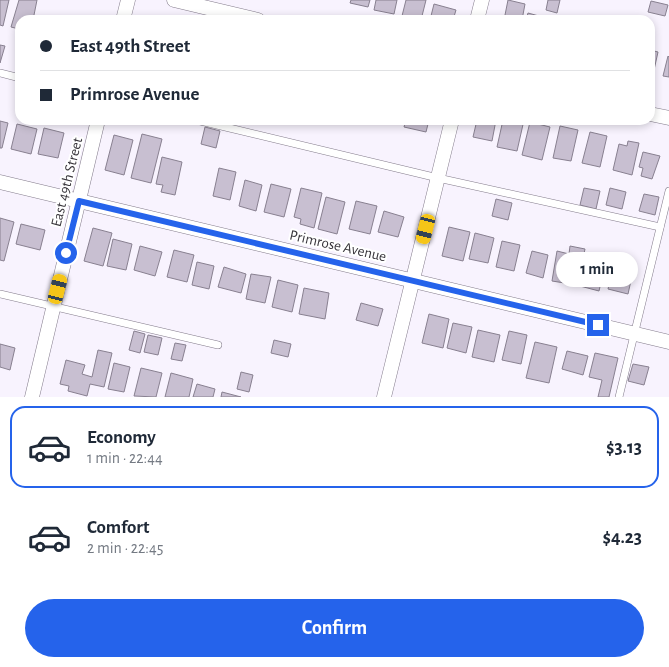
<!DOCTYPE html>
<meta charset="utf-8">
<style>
:root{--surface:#fff;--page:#f2f2f3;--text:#1f2937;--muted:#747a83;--line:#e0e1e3;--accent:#2563eb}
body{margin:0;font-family:"Alegreya Sans",sans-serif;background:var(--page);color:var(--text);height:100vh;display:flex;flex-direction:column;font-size:19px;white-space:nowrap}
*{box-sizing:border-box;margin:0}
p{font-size:16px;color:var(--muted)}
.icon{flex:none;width:28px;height:28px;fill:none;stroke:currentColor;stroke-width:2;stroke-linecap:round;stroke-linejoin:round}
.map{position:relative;height:397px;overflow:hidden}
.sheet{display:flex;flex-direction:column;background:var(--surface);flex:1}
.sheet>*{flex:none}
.banner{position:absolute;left:15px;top:15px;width:640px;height:110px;border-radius:15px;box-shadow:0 2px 8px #0003;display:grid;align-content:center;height:110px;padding:0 25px;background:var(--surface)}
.end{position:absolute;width:22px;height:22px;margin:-11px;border:6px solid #2563eb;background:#fff;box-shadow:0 0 0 2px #fff}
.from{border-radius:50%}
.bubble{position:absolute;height:35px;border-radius:18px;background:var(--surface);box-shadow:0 2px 8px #0003;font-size:16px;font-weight:700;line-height:35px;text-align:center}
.car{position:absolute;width:15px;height:30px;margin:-15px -8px;border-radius:6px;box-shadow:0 0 4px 1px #0007;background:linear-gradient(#f5c518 24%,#345 0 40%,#f5c518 0 76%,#345 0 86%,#f5c518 0)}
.banner b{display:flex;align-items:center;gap:18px;height:48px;font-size:19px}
.banner b+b{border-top:1px solid var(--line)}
.banner i{width:12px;height:12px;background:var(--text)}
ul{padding:9px 0 0;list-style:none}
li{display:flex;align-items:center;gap:15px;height:82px;margin:0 10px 8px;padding:0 15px;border:2px solid transparent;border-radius:15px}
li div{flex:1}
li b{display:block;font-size:19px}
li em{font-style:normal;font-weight:700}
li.active{border-color:var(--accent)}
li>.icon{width:45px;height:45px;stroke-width:1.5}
.primary-button{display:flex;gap:10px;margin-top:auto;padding:10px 25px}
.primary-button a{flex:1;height:58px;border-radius:30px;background:var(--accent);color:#fff;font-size:20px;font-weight:700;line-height:58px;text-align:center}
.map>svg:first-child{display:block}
.building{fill:#c8bfd1;stroke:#888090}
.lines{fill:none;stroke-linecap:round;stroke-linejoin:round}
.lane-casing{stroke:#837b8b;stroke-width:8}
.street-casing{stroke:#837b8b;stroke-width:15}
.lane{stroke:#fff;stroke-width:7}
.street{stroke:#fff;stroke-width:14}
.route{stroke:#2563eb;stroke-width:6}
.labels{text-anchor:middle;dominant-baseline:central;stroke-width:4;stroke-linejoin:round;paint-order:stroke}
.street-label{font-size:15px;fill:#38353b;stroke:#fff}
</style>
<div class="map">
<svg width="669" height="397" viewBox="0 0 669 397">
<rect width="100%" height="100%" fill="#f8f3fe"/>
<!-- building -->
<g class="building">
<polygon points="0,0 9,0 3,26 0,25"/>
<polygon points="19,0 37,0 33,20 20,20 20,34 18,33 19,29 11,27"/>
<polygon points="351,0 370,0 368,7 350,3"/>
<polygon points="376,0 397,0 394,14 374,10"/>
<polygon points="406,0 426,0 421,20 402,16"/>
<polygon points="508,0 525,4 522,20 504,20"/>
<polygon points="548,0 560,0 557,13 546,10"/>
<polygon points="651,1 668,5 665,16 648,12"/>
<polygon points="434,4 456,10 453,20 430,20"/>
<polygon points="528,13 546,18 546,20 526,20"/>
<polygon points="0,45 5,46 0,63"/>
<polygon points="650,50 658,52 652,79 650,79"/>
<polygon points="668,56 669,57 669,77 663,76"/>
<polygon points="406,120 429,120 426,132 404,127"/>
<polygon points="477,120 496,120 492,141 473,137"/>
<polygon points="503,120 524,120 517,151 497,147"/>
<polygon points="0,121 8,123 2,148 0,148"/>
<polygon points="530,122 550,127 542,160 522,155"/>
<polygon points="17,124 37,129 31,154 11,149"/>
<polygon points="560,126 578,130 571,161 553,158"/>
<polygon points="205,127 220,131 216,148 201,144"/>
<polygon points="44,128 64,133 58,158 38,154"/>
<polygon points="590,132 607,136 600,167 582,163"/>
<polygon points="142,134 162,139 151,183 131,178"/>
<polygon points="114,135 133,140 124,175 105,170"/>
<polygon points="628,141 639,143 632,175 613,170 619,144 627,146"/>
<polygon points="643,152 660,156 652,179 641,176 643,168 639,167"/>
<polygon points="162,157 182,162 175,195 161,192 163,185 156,184"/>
<polygon points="219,168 236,172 230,200 213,196"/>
<polygon points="245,180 262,185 256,211 239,206"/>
<polygon points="271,184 291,189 284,217 264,212"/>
<polygon points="301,188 322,193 314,228 300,224 301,219 294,217"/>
<polygon points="584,188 600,191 596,209 580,205"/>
<polygon points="610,188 626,192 622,209 606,205"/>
<polygon points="644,194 659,197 655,215 639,211"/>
<polygon points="326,197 345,202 337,234 318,229"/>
<polygon points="496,199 512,203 508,220 492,216"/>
<polygon points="356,201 377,206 370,234 349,229"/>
<polygon points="384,211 404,217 398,237 378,232"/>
<polygon points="0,218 14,222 4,261 0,260"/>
<polygon points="21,224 45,230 40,250 16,244"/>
<polygon points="449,227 470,232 463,261 442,256"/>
<polygon points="93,228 112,233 103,266 84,261"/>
<polygon points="475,233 494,238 488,263 469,259"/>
<polygon points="113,239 132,244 126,270 107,266"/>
<polygon points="502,241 520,245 514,271 496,267"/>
<polygon points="140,246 162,252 155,276 134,270"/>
<polygon points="570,246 585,249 582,263 575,261 571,284 552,281 557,251 569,254"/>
<polygon points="174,250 194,255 187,282 167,277"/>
<polygon points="532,251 548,255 543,278 526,273"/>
<polygon points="586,261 605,265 599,291 580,286"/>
<polygon points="197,262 214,266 209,289 192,285"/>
<polygon points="622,264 634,267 628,294 608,289 613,268 621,270"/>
<polygon points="224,267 246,274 241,293 218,287"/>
<polygon points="251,274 271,277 265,303 246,299"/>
<polygon points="278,280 298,285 292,312 272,307"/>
<polygon points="304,288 329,293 325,319 299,314"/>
<polygon points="361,303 383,309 378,326 356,320"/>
<polygon points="429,314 449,319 443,348 422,343"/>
<polygon points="453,323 472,327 466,353 447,348"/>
<polygon points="478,330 500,335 494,362 472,357"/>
<polygon points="134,331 145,334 140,353 129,350"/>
<polygon points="509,331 527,335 521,364 502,360"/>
<polygon points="148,335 162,338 158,355 144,352"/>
<polygon points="274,340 291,344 288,357 271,353"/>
<polygon points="535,342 557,347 549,383 526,378"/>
<polygon points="175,343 186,345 182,361 171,359"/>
<polygon points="0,344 15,348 10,370 0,367"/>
<polygon points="98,350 112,353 104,387 90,384 87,396 68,391 69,386 60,384 66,360 85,365 82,374 92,377"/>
<polygon points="567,351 588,356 583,375 562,369"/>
<polygon points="595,353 618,358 609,397 598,397 602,380 589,377"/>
<polygon points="114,363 130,367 124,392 108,389"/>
<polygon points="633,364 649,367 644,385 628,381"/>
<polygon points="141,368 162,373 156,397 134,396"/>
<polygon points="241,372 253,375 249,392 237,389"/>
<polygon points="171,373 193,379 189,397 165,397"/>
<polygon points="197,384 215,389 213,397 193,397"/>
<polygon points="222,392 241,397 221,397"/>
</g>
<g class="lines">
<!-- lane casing -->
<g class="lane-casing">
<g id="lane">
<polyline points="0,73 20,78"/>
<polyline points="196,120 438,178 660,227"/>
<polyline points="0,294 218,345"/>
<polyline points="619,397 669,191"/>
</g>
</g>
<!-- street casing -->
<g class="street-casing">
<g id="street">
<polyline points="174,0 258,20"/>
<polyline points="123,20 128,0"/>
<polyline points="477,20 482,0"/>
<polyline points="650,114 669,118"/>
<polyline points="0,182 669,342"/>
<polyline points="32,397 98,120"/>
<polyline points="384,397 452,120"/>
</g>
</g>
<!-- lane -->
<use href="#lane" class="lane"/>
<!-- street -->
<use href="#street" class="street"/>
</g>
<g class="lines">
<!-- route -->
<polyline class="route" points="66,253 79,201 598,325"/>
</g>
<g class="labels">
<!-- street labels -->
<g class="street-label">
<text transform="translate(67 182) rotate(-76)">East 49th Street</text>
<text transform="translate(338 246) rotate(13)">Primrose Avenue</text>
</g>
</g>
</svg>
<i class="end from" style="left:66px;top:253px"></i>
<i class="end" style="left:598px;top:325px"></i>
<div class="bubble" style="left:556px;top:252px;width:82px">1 min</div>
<i class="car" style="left:426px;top:229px;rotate:194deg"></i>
<i class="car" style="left:58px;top:289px;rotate:14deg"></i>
<div class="banner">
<b><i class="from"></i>East 49th Street</b>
<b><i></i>Primrose Avenue</b>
</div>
</div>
<section class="sheet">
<ul>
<li class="active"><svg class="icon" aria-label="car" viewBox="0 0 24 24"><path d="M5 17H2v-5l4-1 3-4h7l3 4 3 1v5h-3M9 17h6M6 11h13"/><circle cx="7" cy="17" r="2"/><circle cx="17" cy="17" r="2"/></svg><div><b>Economy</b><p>1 min · 22:44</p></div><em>$3.13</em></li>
<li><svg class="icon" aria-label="car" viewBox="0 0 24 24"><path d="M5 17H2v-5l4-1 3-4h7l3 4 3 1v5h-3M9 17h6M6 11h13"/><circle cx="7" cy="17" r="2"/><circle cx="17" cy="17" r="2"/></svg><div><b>Comfort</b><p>2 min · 22:45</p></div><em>$4.23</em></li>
</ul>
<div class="primary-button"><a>Confirm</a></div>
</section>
